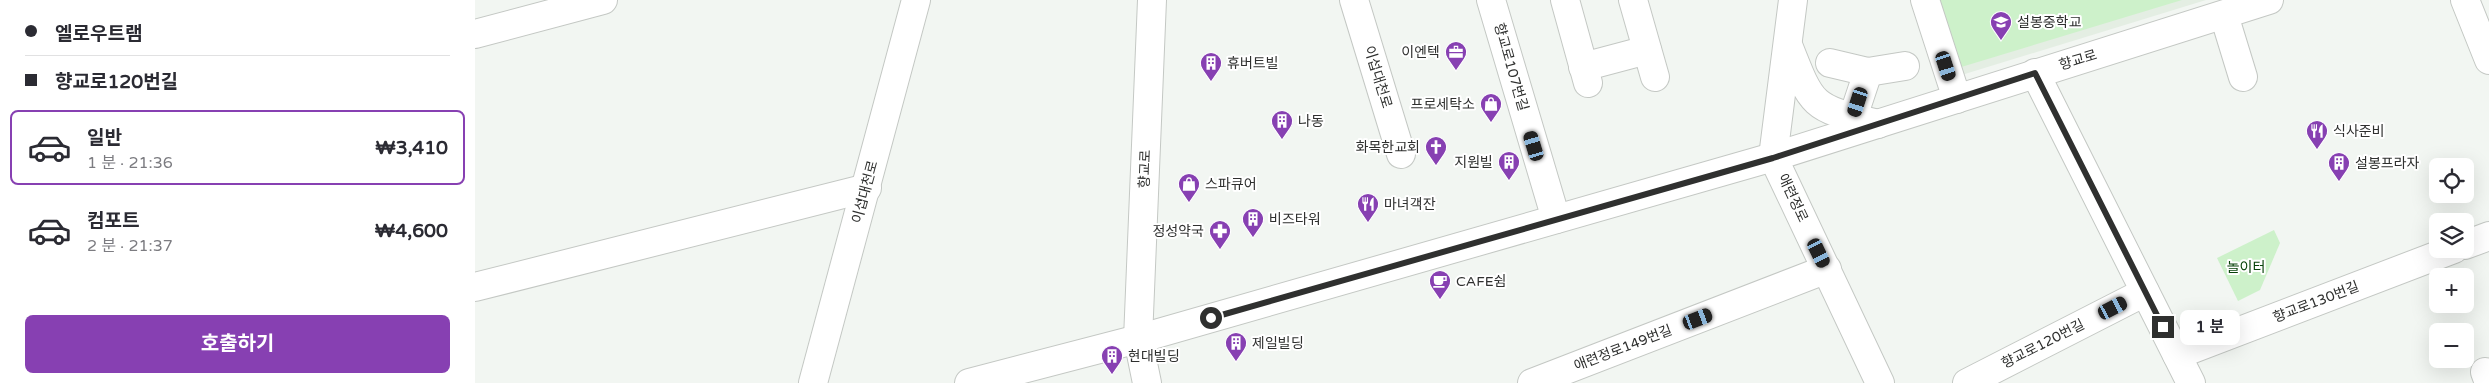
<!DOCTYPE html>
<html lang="ko">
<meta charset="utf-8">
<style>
:root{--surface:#fff;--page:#f7f7f7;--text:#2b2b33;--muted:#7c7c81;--line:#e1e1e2;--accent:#8740b2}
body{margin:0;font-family:"Varela Round","Noto Sans KR",sans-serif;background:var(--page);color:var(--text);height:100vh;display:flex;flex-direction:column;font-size:19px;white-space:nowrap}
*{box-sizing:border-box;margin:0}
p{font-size:16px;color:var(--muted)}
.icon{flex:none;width:28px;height:28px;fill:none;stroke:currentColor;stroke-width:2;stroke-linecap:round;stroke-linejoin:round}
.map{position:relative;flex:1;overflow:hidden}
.side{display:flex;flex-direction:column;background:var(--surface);width:475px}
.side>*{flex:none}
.hud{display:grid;align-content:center;height:110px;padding:0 25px;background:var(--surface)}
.tools{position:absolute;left:1954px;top:158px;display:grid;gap:10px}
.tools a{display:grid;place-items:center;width:45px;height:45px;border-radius:8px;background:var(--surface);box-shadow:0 5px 20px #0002;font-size:25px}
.end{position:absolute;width:22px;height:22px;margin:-11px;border:6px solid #2f302f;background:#fff;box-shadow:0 0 0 2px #fff}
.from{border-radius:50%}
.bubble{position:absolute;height:35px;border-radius:8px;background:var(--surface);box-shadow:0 5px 20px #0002;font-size:16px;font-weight:700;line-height:35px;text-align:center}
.car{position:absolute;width:15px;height:30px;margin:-15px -8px;border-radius:6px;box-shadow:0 0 4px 1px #0007;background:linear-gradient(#222 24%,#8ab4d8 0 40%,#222 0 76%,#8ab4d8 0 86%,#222 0)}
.hud b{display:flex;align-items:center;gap:18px;height:48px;font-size:19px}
.hud b+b{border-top:1px solid var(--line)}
.hud i{width:12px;height:12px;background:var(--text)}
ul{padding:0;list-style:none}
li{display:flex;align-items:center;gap:15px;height:75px;margin:0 10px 8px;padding:0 15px;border:2px solid transparent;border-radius:8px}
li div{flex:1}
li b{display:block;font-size:19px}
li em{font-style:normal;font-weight:700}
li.active{border-color:var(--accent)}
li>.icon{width:45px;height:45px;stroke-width:1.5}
.action{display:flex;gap:10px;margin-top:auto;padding:10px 25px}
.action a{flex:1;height:58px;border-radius:8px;background:var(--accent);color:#fff;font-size:20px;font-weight:700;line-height:58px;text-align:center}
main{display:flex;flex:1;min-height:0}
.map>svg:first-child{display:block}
.built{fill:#e4eee3}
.green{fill:#cdf1ca}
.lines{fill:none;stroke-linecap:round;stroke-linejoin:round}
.minor-casing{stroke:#c4c8c4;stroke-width:30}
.major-casing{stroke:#c4c8c4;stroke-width:30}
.minor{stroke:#fff;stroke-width:28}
.major{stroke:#fff;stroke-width:28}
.route{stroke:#2f302f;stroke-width:6}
.labels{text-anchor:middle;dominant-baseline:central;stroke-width:4;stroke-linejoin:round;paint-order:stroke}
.poi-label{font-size:14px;fill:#2f302f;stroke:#fff;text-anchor:start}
.street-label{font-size:14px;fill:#2f302f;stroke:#fff}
.park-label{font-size:14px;fill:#074209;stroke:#fff}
</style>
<main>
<section class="side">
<div class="hud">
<b><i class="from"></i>엘로우트램</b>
<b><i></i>향교로120번길</b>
</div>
<ul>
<li class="active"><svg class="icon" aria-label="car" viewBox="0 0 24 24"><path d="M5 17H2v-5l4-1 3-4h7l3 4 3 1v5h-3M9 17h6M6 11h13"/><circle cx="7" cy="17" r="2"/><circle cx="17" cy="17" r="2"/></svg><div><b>일반</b><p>1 분 · 21:36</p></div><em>₩3,410</em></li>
<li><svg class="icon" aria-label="car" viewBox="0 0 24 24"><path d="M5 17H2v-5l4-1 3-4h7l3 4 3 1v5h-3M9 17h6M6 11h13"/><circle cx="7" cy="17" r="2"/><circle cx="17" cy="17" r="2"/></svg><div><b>컴포트</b><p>2 분 · 21:37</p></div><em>₩4,600</em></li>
</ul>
<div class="action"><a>호출하기</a></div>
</section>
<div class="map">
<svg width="2014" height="383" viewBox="0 0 2014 383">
<rect width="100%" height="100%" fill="#f2f6f2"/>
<!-- built -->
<polygon class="built" points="1440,0 1731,0 1467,81"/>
<!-- green -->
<g class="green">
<polygon points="1463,0 1707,0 1483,68"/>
<polygon points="1799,230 1805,243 1785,290 1763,301 1742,258"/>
</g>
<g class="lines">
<!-- minor casing -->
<g class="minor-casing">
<g id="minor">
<polyline points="879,0 926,154"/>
<polyline points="1016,0 1081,219"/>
<polyline points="1090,0 1113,83"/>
<polyline points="1158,0 1180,77"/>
<polyline points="1318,0 1298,157 1405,383"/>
<polyline points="1450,0 1482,99"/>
<polyline points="1990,0 2014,60"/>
<polyline points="1749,15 1768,77"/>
<polyline points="0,34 128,0"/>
<path d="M1313,45C1338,109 1337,107 1403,124"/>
<polyline points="1355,63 1393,72 1430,66"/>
<polyline points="1108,67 1172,50"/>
<polyline points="1560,73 1716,383"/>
<polyline points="1378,117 1393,72"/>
<polyline points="1990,245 2014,236"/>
<polyline points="0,287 392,188"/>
<polyline points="1702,355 1979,249"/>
<polyline points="2010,372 2014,383"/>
<polyline points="494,383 663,339 1298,157 1794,0"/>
<polyline points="672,383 663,339 677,0"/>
<polyline points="1057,383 1352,269"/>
<polyline points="1492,383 1670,292"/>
</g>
</g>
<!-- major casing -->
<g class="major-casing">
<polyline id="major" points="338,383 441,0"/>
</g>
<!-- minor -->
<use href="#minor" class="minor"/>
<!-- major -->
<use href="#major" class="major"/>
</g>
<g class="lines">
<!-- route -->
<polyline class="route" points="736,318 1298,158 1560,73 1688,327"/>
</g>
<!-- icons -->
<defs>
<g id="school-pin" transform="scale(1.125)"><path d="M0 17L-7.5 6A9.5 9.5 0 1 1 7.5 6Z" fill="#8740b2" stroke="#fff"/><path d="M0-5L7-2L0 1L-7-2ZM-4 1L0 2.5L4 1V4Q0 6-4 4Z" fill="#fff"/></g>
<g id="office-pin" transform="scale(1.125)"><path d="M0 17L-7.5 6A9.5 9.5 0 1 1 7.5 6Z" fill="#8740b2" stroke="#fff"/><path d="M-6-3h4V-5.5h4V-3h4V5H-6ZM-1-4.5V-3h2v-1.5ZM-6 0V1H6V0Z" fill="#fff"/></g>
<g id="building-pin" transform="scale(1.125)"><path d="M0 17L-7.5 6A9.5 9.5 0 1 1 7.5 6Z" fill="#8740b2" stroke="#fff"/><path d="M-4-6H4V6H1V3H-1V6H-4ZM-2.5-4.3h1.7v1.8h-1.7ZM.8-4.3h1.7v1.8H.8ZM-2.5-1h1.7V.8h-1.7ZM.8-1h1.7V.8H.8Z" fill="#fff"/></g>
<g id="shop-pin" transform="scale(1.125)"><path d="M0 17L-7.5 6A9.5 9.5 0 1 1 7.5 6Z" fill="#8740b2" stroke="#fff"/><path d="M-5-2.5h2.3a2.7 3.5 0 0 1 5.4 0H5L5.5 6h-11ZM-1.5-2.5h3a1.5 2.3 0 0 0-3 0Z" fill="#fff"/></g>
<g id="restaurant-pin" transform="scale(1.125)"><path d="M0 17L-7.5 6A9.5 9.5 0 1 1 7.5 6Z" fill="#8740b2" stroke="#fff"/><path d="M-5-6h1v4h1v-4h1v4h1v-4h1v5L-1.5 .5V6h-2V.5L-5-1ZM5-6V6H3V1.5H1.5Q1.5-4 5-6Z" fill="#fff"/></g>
<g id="church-pin" transform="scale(1.125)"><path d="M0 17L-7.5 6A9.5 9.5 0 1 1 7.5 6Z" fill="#8740b2" stroke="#fff"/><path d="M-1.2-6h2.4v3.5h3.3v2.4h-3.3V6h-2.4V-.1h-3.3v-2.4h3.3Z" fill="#fff"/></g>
<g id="pharmacy-pin" transform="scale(1.125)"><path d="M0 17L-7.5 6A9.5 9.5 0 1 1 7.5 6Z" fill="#8740b2" stroke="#fff"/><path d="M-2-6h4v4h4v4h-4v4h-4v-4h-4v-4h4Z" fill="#fff"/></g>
<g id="cafe-pin" transform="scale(1.125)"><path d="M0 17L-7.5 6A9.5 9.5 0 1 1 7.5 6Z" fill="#8740b2" stroke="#fff"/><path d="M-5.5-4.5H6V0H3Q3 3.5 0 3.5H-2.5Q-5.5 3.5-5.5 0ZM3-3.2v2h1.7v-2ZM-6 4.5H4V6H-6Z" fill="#fff"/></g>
</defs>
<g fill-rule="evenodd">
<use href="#school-pin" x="1526" y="22"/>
<use href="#office-pin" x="981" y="52"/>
<use href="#building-pin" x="736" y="63"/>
<use href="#shop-pin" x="1016" y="104"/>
<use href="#building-pin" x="807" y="121"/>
<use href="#restaurant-pin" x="1842" y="131"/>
<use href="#church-pin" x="961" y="147"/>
<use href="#building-pin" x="1034" y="162"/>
<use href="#building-pin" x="1864" y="163"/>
<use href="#shop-pin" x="714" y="184"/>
<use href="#restaurant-pin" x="893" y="204"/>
<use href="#building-pin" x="778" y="219"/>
<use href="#pharmacy-pin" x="745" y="231"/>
<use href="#cafe-pin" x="965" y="281"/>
<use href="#building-pin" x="761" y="343"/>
<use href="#building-pin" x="637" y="356"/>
</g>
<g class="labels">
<!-- poi labels -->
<g class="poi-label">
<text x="1542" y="22">설봉중학교</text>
<text x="965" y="52" text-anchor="end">이엔텍</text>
<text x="752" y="63">휴버트빌</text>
<text x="1000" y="104" text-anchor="end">프로세탁소</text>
<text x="823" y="121">나동</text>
<text x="1858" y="131">식사준비</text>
<text x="945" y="147" text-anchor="end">화목한교회</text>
<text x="1018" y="162" text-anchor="end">지원빌</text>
<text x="1880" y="163">설봉프라자</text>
<text x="730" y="184">스파큐어</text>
<text x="909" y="204">마녀객잔</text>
<text x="794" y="219">비즈타워</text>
<text x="729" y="231" text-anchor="end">정성약국</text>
<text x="981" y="281">CAFE쉼</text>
<text x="777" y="343">제일빌딩</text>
<text x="653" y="356">현대빌딩</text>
</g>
<!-- street labels -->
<g class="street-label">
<text transform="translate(1603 60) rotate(-17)">향교로</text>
<text transform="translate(1036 67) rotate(74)">향교로107번길</text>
<text transform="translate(903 77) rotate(73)">이섭대천로</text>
<text transform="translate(670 169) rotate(-88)">향교로</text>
<text transform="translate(390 192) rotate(-75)">이섭대천로</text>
<text transform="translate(1318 198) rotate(65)">애련정로</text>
<text transform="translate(1841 302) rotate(-21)">향교로130번길</text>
<text transform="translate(1568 344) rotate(-27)">향교로120번길</text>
<text transform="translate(1148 348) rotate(-21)">애련정로149번길</text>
</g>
<!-- park labels -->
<g class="park-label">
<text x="1771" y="267">놀이터</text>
</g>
</g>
</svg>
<div class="tools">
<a><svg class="icon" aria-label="locate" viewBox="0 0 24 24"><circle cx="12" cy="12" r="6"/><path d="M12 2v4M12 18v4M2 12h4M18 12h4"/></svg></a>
<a><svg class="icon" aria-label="layers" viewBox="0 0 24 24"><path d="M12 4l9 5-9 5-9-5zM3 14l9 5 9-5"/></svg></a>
<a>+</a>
<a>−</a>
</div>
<i class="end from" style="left:736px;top:318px"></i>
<i class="end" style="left:1688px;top:327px"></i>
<div class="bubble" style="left:1705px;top:310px;width:60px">1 분</div>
<i class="car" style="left:1471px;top:66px;rotate:162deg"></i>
<i class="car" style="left:1383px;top:102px;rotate:198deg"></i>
<i class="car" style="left:1059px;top:146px;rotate:343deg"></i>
<i class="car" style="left:1344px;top:253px;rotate:154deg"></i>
<i class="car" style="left:1638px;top:308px;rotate:63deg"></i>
<i class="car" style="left:1223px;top:319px;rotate:69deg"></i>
</div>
</main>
